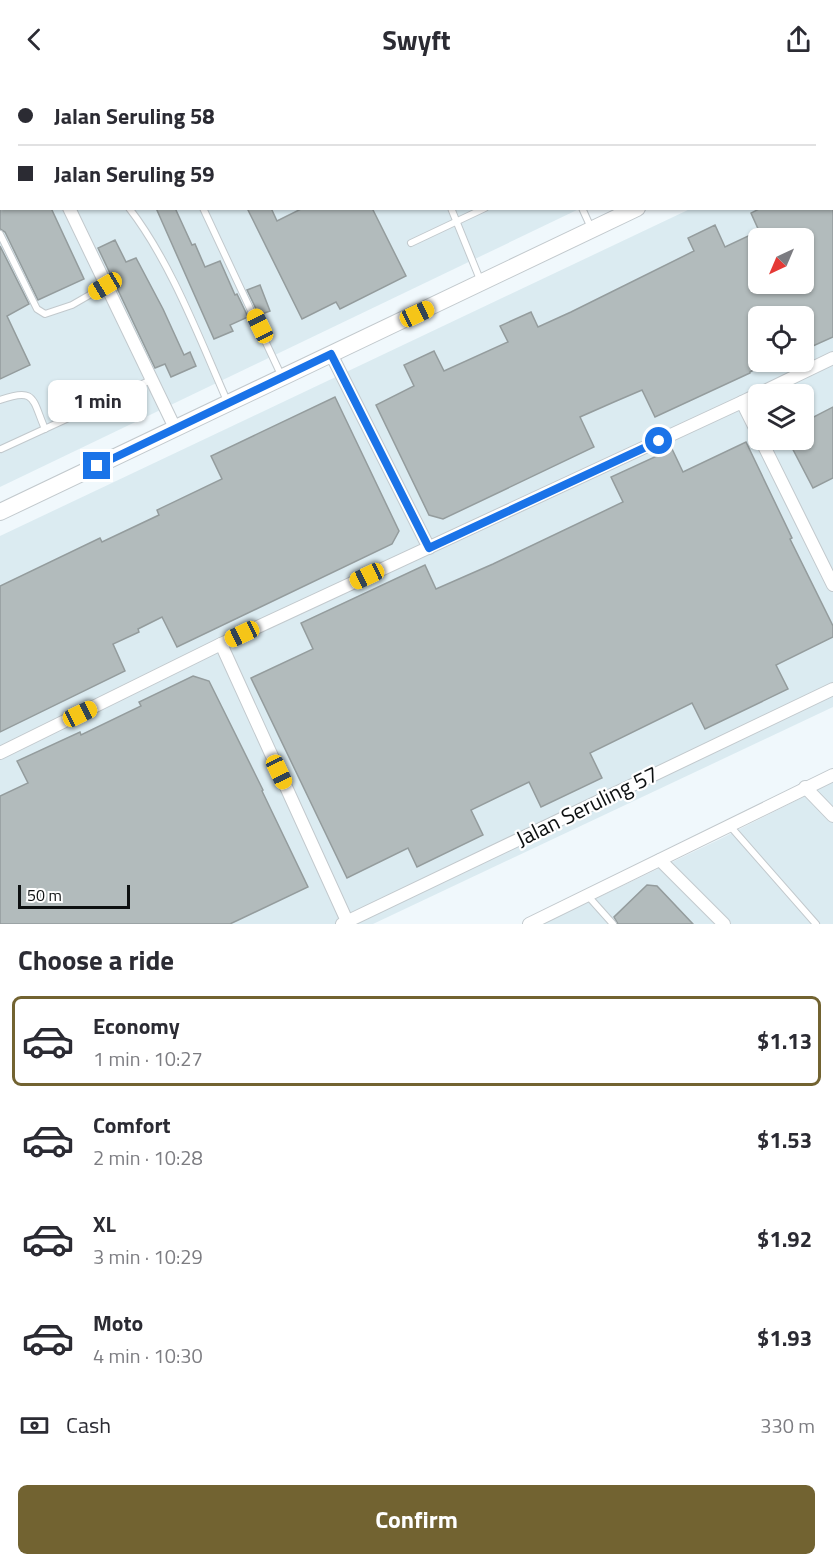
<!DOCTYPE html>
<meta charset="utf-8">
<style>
:root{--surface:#fff;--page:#f7f7f7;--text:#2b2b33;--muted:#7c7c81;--line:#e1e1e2;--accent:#726331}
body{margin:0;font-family:"Titillium Web",sans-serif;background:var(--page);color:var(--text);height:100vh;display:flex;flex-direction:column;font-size:22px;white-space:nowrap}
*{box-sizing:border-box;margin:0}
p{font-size:20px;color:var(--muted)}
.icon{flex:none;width:33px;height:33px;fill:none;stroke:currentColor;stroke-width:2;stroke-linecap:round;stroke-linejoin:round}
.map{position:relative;height:846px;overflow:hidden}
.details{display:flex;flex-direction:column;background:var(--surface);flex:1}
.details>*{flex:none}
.banner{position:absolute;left:0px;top:0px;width:834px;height:132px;box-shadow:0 2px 4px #0004;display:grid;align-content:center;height:132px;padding:0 18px;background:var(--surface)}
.needle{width:39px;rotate:224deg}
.controls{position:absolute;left:748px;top:150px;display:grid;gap:12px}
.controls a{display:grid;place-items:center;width:66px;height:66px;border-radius:9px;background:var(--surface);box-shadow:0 2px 4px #0004;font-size:30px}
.scale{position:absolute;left:18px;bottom:15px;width:112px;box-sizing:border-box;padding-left:6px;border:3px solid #0d1011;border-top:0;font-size:16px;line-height:21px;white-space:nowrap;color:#0d1011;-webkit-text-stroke:4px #fff;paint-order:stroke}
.end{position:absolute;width:27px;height:27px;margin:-14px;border:8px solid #1a73e8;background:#fff;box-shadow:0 0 0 3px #fff}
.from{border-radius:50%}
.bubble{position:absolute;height:42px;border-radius:9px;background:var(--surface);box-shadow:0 2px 4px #0004;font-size:20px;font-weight:700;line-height:42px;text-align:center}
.car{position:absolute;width:18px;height:36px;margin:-18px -9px;border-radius:8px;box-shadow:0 0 4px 2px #0007;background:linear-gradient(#f5c518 24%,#345 0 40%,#f5c518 0 76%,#345 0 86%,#f5c518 0)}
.banner b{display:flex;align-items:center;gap:21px;height:57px;font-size:22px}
.banner b+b{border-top:2px solid var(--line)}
.banner i{width:15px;height:15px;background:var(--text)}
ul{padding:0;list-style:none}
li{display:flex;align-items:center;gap:18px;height:90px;margin:0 12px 9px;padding:0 6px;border:3px solid transparent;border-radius:9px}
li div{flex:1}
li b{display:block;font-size:22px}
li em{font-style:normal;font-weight:700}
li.selected{border-color:var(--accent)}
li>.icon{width:54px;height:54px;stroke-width:1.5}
h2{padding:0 18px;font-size:27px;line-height:72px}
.pay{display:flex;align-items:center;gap:15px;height:66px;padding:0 18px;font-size:22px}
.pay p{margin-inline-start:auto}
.action{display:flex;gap:12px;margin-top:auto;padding:12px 18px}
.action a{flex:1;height:69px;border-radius:9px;background:var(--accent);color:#fff;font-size:24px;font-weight:700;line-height:69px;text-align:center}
header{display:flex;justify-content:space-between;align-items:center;height:78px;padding:0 18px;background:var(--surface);font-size:27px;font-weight:700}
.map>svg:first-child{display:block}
.built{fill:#dbebf1;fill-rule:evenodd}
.building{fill:#b2bbbc;stroke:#949c9d;stroke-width:1.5;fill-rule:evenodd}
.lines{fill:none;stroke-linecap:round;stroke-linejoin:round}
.service-casing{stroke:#c2c9cd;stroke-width:8}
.minor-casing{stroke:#c2c9cd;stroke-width:14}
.secondary-casing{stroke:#c2c9cd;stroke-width:18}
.service{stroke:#fff;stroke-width:6}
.minor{stroke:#fff;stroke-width:12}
.secondary{stroke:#fff;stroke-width:16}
.route{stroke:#1a73e8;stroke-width:8}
.labels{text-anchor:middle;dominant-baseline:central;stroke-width:4.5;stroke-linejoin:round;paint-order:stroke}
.street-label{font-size:22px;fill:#0d1011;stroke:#fff}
</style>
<header><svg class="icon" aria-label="back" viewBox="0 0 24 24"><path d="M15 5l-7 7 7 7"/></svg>Swyft<svg class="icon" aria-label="share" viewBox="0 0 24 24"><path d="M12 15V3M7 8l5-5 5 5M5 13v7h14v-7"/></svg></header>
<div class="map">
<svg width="833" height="846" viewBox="0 0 833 846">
<rect width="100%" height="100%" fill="#f0f8fc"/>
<!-- built -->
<g class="built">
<polygon points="0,0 833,0 833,8 832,2 2,2 2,130 579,131 0,409"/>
<path d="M833,63V629L373,846H0V458L690,131L832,130ZM759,160H804V206H759ZM759,238H804V284H759ZM759,316H804V362H759Z"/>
<polygon points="833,704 833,846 543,846 718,762"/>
</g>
<!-- building -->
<g class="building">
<polygon points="0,130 51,130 84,201 38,222 5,154 0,151"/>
<polygon points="156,130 175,130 192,167 195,166 205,189 220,183 235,217 237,216 248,239 230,247 233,253 214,261"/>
<polygon points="247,130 271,130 277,143 303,130 372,130 406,198 340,231 336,224 302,241"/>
<path d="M761,130H833V259L813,268L812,265L804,268V238H759V289L750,294V295L655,339L642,312L614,324L580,339L594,369L443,441L429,437L376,327L414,308L404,287L434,273L444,293L508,264L500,248L531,234L538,249L571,234L694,173L688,160L715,147L725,169L759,153L751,135ZM759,153L763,160H804V206H759Z"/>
<polygon points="115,162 126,184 136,180 163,231 184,277 190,274 196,288 171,299 165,286 155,290 98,170"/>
<polygon points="0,168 29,226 7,238 30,287 0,301"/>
<polygon points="260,207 270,233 259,237 247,212"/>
<polygon points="335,319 399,453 392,466 177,569 162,539 138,551 139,554 113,566 125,593 0,654 0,508 100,460 102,464 159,437 157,432 222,401 211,378"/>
<polygon points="833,329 833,400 813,410 788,362 804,362 804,344"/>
<polygon points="746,364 792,460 790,461 833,548 833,559 776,587 788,611 705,651 692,625 590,675 602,700 541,729 529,704 471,732 483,757 417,789 408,770 347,800 251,600 313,571 301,545 425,487 436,511 493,486 623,424 611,399 672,371 683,394"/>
<polygon points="193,598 209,603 263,712 262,713 308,809 230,846 0,846 0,718 28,705 17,683 80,654 81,657 141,628 139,624"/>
<polygon points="647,807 657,808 693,846 618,846 614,839"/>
</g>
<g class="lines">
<!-- service casing -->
<g class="service-casing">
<g id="service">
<polyline points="328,0 329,2"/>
<polyline points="407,0 408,2"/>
<polyline points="522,0 523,2"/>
<polyline points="696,0 697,2"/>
<polyline points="781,0 782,2"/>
<polyline points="748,2 751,0"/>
<path d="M129,130C171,184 200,262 228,325"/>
<polyline points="203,130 282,299"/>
<polyline points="451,130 481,204"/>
<polyline points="582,130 592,152"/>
<polyline points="0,156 37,231 45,236 72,227 105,208"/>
<polyline points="411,165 485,130"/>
<path d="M0,322C36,309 32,321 45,351"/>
<polyline points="1,371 151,302"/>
<polyline points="730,748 816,846"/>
<polyline points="588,818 613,846"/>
</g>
</g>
<!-- minor casing -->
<g class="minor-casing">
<g id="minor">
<polyline points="7,0 8,2"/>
<polyline points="69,130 175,350"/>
<polyline points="331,276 429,470"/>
<polyline points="742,324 759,358"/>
<polyline points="761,362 833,507"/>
<polyline points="221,566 347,843"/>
<polyline points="0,675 221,566 742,324 833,280"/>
<polyline points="805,709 833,738"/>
<polyline points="660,782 724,846"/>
<polyline points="342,846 833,611"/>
<polyline points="529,846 833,697"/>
</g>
</g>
<!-- secondary casing -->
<g class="secondary-casing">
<g id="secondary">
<polyline points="832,38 833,37"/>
<polyline points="0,434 637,130"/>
</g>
</g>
<!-- service -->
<use href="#service" class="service"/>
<!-- minor -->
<use href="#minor" class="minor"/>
<!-- secondary -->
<use href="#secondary" class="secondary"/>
</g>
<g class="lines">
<!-- route -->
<polyline class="route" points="97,388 331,276 429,470 659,363"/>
</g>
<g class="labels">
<!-- street labels -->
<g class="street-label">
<text transform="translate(587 728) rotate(-26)">Jalan Seruling 57</text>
</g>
</g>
</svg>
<div class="controls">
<a><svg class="needle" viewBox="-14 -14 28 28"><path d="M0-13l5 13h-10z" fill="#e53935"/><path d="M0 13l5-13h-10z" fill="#7c7c81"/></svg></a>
<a><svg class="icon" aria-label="locate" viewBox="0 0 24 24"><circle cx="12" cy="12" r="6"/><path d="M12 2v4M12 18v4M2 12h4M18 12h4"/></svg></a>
<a><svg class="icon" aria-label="layers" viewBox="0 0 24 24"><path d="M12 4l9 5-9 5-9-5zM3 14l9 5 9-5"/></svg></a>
</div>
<div class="scale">50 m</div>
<i class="end from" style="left:659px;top:363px"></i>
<i class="end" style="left:97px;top:388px"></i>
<div class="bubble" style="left:48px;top:302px;width:99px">1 min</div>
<i class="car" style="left:105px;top:208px;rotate:239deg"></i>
<i class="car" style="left:417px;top:236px;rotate:65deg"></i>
<i class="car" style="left:260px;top:248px;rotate:334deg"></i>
<i class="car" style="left:367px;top:498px;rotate:245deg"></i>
<i class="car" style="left:242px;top:556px;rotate:245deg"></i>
<i class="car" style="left:80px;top:636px;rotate:64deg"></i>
<i class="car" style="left:279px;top:694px;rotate:155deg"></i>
<div class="banner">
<b><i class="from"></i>Jalan Seruling 58</b>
<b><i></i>Jalan Seruling 59</b>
</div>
</div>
<section class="details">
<h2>Choose a ride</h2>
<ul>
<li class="selected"><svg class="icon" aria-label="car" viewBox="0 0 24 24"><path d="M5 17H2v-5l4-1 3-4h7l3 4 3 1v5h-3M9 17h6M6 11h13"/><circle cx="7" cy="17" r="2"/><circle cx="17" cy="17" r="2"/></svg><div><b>Economy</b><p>1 min · 10:27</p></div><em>$1.13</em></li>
<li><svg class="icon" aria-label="car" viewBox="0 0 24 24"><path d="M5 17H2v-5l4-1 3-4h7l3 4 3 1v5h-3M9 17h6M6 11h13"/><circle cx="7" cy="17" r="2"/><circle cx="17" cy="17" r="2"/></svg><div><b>Comfort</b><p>2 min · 10:28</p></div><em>$1.53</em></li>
<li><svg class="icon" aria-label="car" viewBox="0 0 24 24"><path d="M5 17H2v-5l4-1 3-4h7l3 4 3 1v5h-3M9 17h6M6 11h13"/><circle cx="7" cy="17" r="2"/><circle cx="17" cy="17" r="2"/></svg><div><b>XL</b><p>3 min · 10:29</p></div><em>$1.92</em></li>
<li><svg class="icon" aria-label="car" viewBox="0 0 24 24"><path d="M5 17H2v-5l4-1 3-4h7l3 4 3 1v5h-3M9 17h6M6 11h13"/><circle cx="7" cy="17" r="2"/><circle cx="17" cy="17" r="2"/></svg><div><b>Moto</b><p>4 min · 10:30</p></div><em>$1.93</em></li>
</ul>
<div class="pay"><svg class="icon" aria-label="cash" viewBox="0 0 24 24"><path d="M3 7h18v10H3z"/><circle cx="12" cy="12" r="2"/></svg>Cash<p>330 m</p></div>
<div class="action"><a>Confirm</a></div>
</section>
